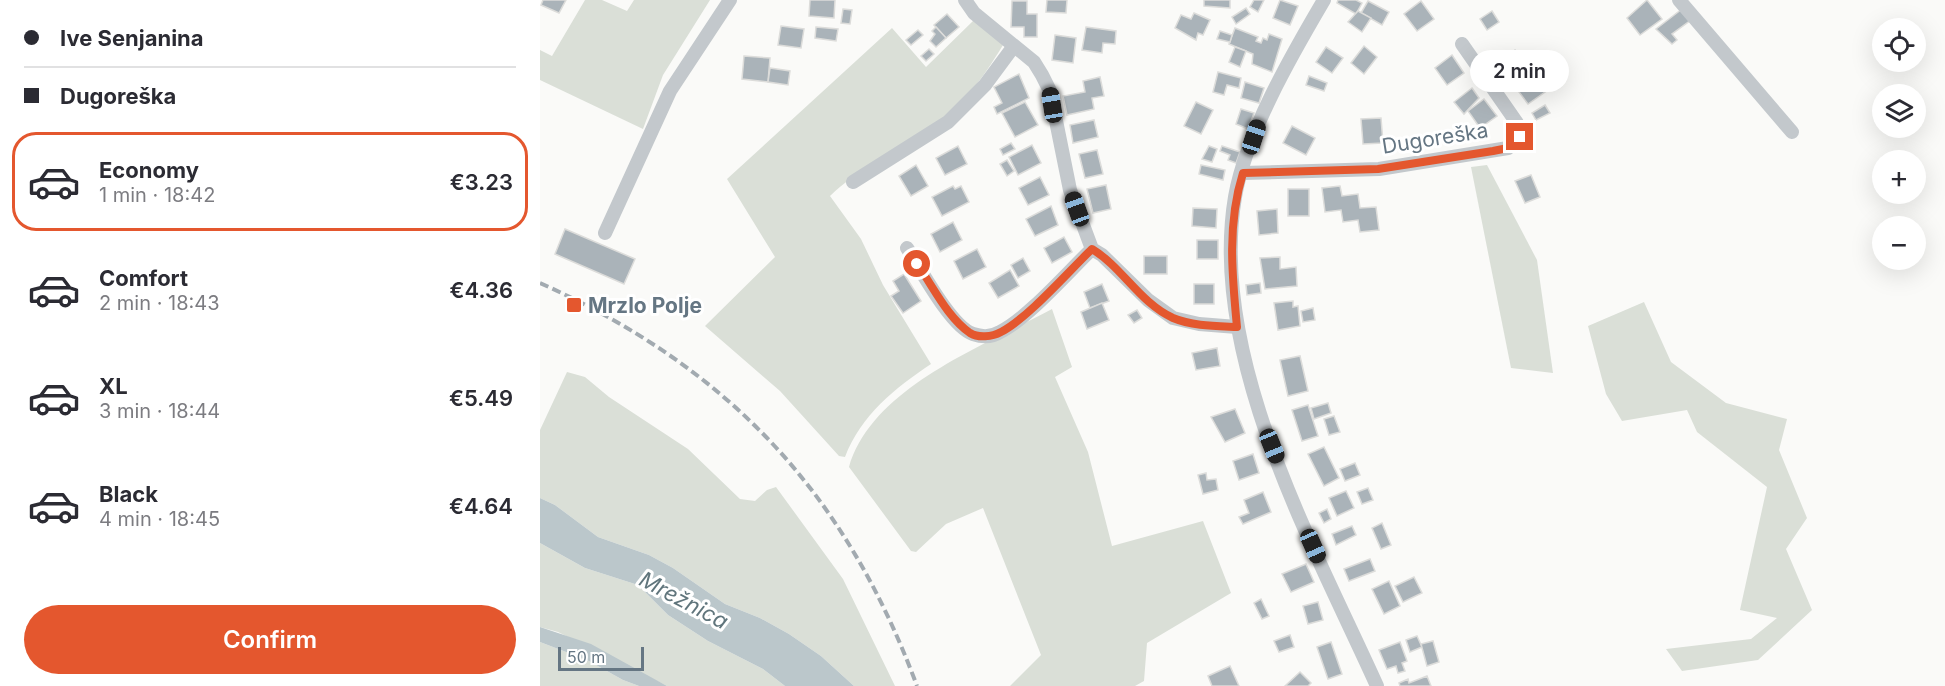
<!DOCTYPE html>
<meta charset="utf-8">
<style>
:root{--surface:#fff;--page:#f7f7f7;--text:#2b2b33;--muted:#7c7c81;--line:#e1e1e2;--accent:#e4572e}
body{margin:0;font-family:Inter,sans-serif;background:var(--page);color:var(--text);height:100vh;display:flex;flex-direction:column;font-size:22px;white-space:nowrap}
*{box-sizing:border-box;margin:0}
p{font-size:20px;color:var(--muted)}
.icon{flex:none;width:33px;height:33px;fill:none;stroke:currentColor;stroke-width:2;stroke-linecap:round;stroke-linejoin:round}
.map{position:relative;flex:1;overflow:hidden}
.sheet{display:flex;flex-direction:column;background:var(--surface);width:540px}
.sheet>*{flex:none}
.banner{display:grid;align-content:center;height:132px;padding:0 24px;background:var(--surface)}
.tools{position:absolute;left:1332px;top:18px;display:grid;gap:12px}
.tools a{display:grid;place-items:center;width:54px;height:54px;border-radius:50%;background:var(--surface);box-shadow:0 6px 24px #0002;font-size:30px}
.scale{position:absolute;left:18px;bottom:15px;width:86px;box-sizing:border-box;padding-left:6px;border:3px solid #657683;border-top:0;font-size:16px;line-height:21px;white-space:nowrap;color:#657683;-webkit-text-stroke:4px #fff;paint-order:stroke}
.end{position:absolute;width:27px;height:27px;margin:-14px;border:8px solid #e4572e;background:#fff;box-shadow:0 0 0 3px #fff}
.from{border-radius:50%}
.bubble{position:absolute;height:42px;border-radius:21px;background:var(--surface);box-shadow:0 6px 24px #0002;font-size:20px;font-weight:600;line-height:42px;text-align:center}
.car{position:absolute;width:18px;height:36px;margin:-18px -9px;border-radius:8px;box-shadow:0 0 4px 2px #0007;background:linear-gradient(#222 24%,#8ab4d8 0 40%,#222 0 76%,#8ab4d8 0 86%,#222 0)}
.banner b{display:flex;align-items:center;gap:21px;height:57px;font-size:22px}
.banner b+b{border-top:2px solid var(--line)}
.banner i{width:15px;height:15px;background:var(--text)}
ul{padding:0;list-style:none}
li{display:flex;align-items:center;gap:18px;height:99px;margin:0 12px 9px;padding:0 12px;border:3px solid transparent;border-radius:24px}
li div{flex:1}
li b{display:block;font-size:22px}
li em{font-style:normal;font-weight:600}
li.current{border-color:var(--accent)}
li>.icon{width:54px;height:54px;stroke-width:1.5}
.primary-button{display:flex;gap:12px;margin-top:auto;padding:12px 24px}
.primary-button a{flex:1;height:69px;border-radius:36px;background:var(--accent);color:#fff;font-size:24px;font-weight:600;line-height:69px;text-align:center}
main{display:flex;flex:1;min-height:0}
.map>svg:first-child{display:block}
.green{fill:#dadfd7}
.water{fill:#bbc7cb}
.building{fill:#aab3b9;stroke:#dcdcda;stroke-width:1.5}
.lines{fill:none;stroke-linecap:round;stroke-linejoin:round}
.street{stroke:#c3c8cc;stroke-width:14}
.rail{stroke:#a2aab0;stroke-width:4;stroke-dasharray:9 4.5;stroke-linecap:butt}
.route{stroke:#e4572e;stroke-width:8}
.poi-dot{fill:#e4572e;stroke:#fff;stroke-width:2}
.labels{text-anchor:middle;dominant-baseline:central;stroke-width:6;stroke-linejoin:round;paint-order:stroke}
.street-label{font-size:21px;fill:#657683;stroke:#fff}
.poi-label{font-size:21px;font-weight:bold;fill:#657683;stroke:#fff;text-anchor:start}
.water-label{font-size:22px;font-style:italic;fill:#60757c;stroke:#fff}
</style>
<main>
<section class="sheet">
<div class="banner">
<b><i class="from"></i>Ive Senjanina</b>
<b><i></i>Dugoreška</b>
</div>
<ul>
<li class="current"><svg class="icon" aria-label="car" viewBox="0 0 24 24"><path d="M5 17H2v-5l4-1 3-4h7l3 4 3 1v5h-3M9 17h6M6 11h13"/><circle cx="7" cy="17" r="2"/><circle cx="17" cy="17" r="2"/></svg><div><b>Economy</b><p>1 min · 18:42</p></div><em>€3.23</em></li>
<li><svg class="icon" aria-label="car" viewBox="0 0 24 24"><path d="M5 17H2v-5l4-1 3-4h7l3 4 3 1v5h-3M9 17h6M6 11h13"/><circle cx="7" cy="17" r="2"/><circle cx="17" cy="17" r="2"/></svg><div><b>Comfort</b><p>2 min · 18:43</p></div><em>€4.36</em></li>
<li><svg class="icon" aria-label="car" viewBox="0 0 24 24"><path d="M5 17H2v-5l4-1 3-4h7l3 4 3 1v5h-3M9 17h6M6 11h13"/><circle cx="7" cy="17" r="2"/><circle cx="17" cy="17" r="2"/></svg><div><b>XL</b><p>3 min · 18:44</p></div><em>€5.49</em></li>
<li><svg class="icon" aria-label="car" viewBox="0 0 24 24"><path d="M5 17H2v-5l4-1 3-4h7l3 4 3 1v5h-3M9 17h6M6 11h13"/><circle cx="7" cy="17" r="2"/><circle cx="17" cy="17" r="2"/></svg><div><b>Black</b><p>4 min · 18:45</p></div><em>€4.64</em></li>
</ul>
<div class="primary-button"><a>Confirm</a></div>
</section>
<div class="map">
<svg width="1405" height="686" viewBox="0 0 1405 686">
<rect width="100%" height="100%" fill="#fafaf8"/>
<!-- green -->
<g class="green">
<polygon points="45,0 62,0 87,11 94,0 170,0 123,75 103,129 0,80 0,50 12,56"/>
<path d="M434,20L463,45C443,78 420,110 388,133C355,155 318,168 290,196L321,239L343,285L391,364C355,388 321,415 305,457L299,456L240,391L165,326L235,257L187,179L352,28L386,67Z"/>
<polygon points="947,165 997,260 1013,373 971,368 931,167"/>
<polygon points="1104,302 1131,362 1186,403 1247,419 1239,450 1267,518 1246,549 1272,610 1218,660 1142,671 1126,649 1211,639 1237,618 1200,610 1227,487 1157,432 1147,410 1082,421 1066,394 1048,326"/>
<path d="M512,309L532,367L515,377L548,452L572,546L663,521L691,593L607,643L604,681L595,686H470L501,655L443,508L406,524L376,552L371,551L309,467C332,387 444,346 512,309Z"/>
<polygon points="27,372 45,377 69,397 148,449 200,499 215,501 227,490 236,487 303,579 355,686 314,686 281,656 249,634 220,618 185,604 133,568 109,555 58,537 15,505 0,498 0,430"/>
<polygon points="0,543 45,568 98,585 128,615 168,641 223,669 245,686 127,686 18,632 0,627"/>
<polygon points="0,642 47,660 83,680 99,686 0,686"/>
</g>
<!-- water -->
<g class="water">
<polygon points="0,498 15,505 58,537 109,555 133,568 185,604 220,618 249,634 281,656 314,686 245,686 223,669 168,641 128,615 98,585 45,568 0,543"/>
<polygon points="0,627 51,644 127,686 99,686 83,680 47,660 0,642"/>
</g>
<!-- building -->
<g class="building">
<polygon points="3,0 26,0 19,13 1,5"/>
<polygon points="270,0 295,0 294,18 269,16"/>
<polygon points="507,0 527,0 526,13 506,12"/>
<polygon points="664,0 690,0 690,8 664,6"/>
<polygon points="714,0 724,0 718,12 710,7"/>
<polygon points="740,0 758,6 750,25 733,18"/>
<polygon points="798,0 816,0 822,3 816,14 797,3"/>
<polygon points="1107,0 1122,19 1100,35 1087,18"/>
<polygon points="472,1 487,1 487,14 497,14 497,37 484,37 484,27 471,27"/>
<polygon points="828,1 849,12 842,25 821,13"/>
<polygon points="881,1 894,19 877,31 864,14"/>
<polygon points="706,8 710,14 696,24 692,17"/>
<polygon points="303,9 312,10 310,24 301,23"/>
<polygon points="1142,9 1151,20 1132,34 1137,40 1132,44 1116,29"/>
<polygon points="818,11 831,18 822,32 808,22"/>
<polygon points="952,11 959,22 947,30 940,19"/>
<polygon points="654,13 670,20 663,35 658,33 656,40 635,28 641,15 651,19"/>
<polygon points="407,14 419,27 406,38 394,25"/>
<polygon points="241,26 264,29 261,48 238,45"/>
<polygon points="276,27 298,29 296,41 275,38"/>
<polygon points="396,27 406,38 396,47 390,41 395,34 392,31"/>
<polygon points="546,27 576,31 575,44 563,43 562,53 542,50"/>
<polygon points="695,28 718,37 716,41 721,43 723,38 727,40 729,34 742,39 732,72 712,64 713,54 689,44"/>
<polygon points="378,30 383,35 371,45 366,40"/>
<polygon points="680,31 692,35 690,42 677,39"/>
<polygon points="515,35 536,38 533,63 512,60"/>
<polygon points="824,46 837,57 824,74 811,63"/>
<polygon points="695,47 706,51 700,67 689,62"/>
<polygon points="786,47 803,58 792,73 776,62"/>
<polygon points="389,49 394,54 386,61 381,56"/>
<polygon points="975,50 987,68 970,80 958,62"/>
<polygon points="912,55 924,73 907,85 895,68"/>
<polygon points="204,56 230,58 228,82 202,79"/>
<polygon points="230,68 250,71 248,85 228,82"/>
<polygon points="987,68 1005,92 988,104 970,80"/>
<polygon points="678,72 701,78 699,88 687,85 684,95 673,92"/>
<polygon points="479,74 489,98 457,114 454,107 462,103 454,87"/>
<polygon points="769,76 787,83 784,91 766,85"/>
<polygon points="560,77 564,96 552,98 554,109 527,115 523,96 545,92 543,81"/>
<polygon points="705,82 724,88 719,103 701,98"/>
<polygon points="932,88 939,98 924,114 914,102"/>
<polygon points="944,99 957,116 940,128 928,111"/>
<polygon points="485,102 498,125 475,137 462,113"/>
<polygon points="656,102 673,110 661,134 644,126"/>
<polygon points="1005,105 1010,113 996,120 992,113"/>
<polygon points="701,109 714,113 708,129 696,124"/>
<polygon points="841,118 843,143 823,144 821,119"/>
<polygon points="554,120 558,137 533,143 530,125"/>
<polygon points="752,126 775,138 766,155 743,143"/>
<polygon points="471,143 475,149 463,155 460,149"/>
<polygon points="492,145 501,163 478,175 469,157"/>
<polygon points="418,146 427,164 405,175 396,158"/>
<polygon points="669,146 677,149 672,162 662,159"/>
<polygon points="682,146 700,152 696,163 688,160 690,155 680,151"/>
<polygon points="557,150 563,174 545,178 539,154"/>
<polygon points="467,160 474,171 467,176 460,164"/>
<polygon points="376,165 388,186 371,196 359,176"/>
<polygon points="661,165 685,170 683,180 659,174"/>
<polygon points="991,175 1000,197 985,203 975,181"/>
<polygon points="500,177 509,195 488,205 479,188"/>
<polygon points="566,185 571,209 553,213 547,189"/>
<polygon points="413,186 415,189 421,186 429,202 402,216 392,197"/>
<polygon points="800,186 802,196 818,194 820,208 836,207 839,230 820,232 818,220 803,222 801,210 785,212 782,188"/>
<rect x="748" y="189" width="21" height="27"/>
<polygon points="511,206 518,225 495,236 486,219"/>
<polygon points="653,208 677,209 676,228 652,226"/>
<polygon points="737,209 738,233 719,235 717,211"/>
<polygon points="413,222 422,240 400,252 391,234"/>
<polygon points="25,229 95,259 84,284 15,254"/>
<polygon points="524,237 532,252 512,263 504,248"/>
<rect x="657" y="240" width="21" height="19"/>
<polygon points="437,249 446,267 423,279 414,261"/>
<rect x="604" y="256" width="23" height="18"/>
<polygon points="740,257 740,269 756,267 757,286 725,289 720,258"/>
<polygon points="483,258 490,271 478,278 471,265"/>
<polygon points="470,270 479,286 458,298 449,283"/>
<polygon points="364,274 381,301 363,313 351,296 359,291 353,281"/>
<polygon points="720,283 721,293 707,295 706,285"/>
<polygon points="562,284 569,301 550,308 544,292"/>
<rect x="654" y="284" width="20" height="20"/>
<polygon points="753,301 753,307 758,306 760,326 738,330 734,303"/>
<polygon points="562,303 569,320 547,329 541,312"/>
<polygon points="773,308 775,320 763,322 761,311"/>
<polygon points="597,310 602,318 594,323 588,315"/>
<polygon points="677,348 680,366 656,370 652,353"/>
<polygon points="760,356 768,391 748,396 740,360"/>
<polygon points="788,403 791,413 774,419 771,408"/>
<polygon points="768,405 778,436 762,441 752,410"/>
<polygon points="695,409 705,433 685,442 671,417"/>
<polygon points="794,416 800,432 789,435 784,419"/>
<polygon points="784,447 799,478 784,486 768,454"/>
<polygon points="713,454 719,473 699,480 693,461"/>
<polygon points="815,463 820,475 805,481 800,469"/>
<polygon points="666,473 667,480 676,479 678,490 663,494 658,475"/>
<polygon points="828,488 833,500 822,504 817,492"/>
<polygon points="806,491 814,508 797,516 789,498"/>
<polygon points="723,492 731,512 703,524 699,517 709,513 704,500"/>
<polygon points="787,509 791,519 784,523 779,513"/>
<polygon points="842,523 851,545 841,549 832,528"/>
<polygon points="812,526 816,535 796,545 792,534"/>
<polygon points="830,559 835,571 809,581 804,569"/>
<polygon points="766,564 774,582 751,592 742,574"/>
<polygon points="874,577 882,593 863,602 855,586"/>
<polygon points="849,581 860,606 844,614 832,589"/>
<polygon points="721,599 729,616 722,619 714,603"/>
<polygon points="778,602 783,620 768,624 763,606"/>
<polygon points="750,635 754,647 739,652 734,641"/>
<polygon points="877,636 882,647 870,652 866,640"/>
<polygon points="893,641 899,662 887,666 881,644"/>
<polygon points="791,642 802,674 788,679 777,647"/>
<polygon points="860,642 867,661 862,663 865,671 858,673 856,666 847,669 839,650"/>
<polygon points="690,666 699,686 672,686 668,676"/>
<polygon points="760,672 771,683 768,686 745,686"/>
<polygon points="887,676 891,686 860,686 859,683 868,679 869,683"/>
</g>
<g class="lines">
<!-- street -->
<g class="street">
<polyline points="425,0 434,13 494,62 502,75 510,91 530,190 552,249 562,255 608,300 633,318 659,324 697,327"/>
<path d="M784,0C751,56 706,134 695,197C668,357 773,544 837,686"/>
<polyline points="1139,0 1252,132"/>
<polyline points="703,173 839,169 968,148 980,137 977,123 922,44"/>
<polyline points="313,182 408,122 445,85 474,46"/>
<polyline points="65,233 130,91 190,0"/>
<path d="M367,248C380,268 411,327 433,334C442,337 452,337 460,332C487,319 529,271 552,249"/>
</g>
<!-- rail -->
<path class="rail" d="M0,283C189,368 305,492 377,686"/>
</g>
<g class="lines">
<!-- route -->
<path class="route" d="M377,264C393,286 407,317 430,333C438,338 452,337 461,332C488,318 528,272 552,249C582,267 600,303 633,318C652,326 676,326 697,327C692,275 687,224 703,173L838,169L953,151L968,148L980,137"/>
</g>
<!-- markers -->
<rect class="poi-dot" x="26" y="297" width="16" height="16" rx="3"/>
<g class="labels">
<!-- street labels -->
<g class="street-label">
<text transform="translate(895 138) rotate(-9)">Dugoreška</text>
</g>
<!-- poi labels -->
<g class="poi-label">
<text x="48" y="305">Mrzlo Polje</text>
</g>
<!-- water labels -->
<g class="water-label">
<text transform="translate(144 600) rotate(28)">Mrežnica</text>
</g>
</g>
</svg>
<div class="tools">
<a><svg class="icon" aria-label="locate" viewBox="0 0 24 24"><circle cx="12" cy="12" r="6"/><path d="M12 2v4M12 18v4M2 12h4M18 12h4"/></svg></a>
<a><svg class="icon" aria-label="layers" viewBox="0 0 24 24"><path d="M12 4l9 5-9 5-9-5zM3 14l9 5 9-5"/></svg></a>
<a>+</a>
<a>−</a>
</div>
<div class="scale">50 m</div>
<i class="end from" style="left:377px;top:264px"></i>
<i class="end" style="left:980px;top:137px"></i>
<div class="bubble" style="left:930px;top:50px;width:99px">2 min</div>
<i class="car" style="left:512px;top:105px;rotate:351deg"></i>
<i class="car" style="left:714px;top:137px;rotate:18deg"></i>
<i class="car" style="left:537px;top:209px;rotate:340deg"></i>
<i class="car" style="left:732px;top:446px;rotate:158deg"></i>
<i class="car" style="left:773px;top:546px;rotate:156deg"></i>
</div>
</main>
